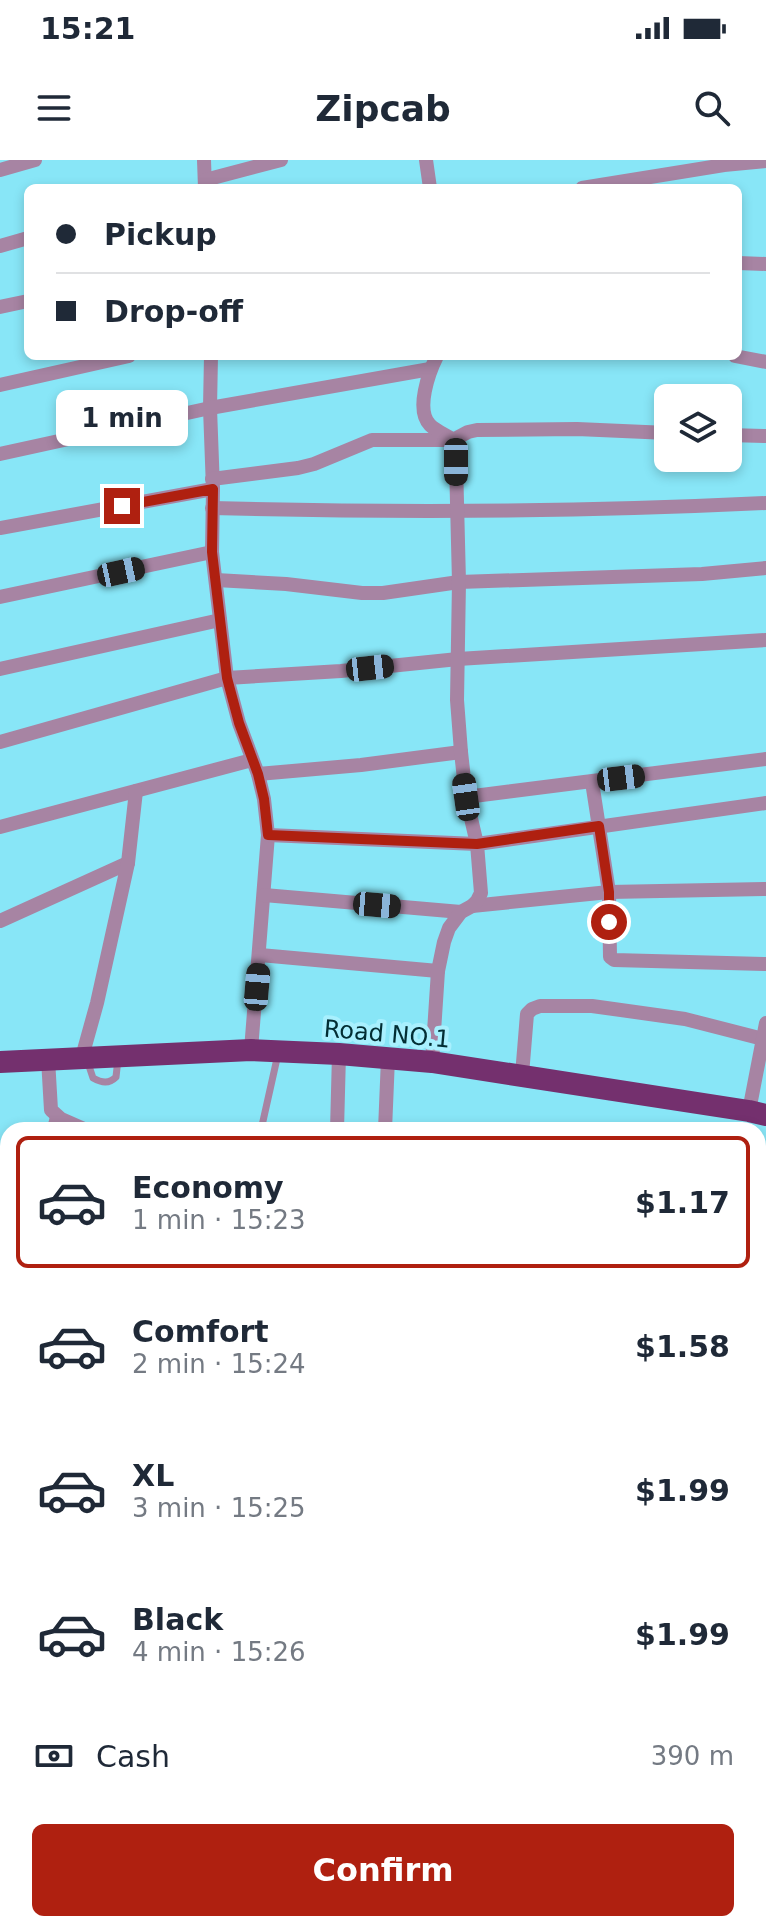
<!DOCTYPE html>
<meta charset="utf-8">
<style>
:root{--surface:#fff;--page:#f2f2f3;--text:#1f2937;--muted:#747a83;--line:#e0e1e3;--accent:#af2010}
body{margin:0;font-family:"DejaVu Sans",sans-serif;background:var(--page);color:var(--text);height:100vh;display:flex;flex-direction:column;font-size:30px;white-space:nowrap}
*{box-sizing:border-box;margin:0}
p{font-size:26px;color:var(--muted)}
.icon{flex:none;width:44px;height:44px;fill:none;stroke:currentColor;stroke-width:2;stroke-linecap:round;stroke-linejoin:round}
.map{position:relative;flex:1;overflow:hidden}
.panel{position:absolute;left:0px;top:962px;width:766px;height:810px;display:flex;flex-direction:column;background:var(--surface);border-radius:24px 24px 0 0;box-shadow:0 4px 12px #0003}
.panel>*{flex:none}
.guide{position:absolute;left:24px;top:24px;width:718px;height:176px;border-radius:12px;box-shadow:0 4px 12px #0003;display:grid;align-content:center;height:176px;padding:0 32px;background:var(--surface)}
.fabs{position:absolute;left:654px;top:224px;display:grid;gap:16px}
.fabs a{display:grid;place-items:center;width:88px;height:88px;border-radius:12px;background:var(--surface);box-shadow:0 4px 12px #0003;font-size:40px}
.end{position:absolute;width:36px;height:36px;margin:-18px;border:10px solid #af2010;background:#fff;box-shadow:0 0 0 4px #fff}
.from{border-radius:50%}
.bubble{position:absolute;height:56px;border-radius:12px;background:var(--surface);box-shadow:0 4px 12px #0003;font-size:26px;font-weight:800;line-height:56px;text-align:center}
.car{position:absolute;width:24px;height:48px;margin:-24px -12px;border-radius:10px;box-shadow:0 0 6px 2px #0007;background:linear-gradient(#222 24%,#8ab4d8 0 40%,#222 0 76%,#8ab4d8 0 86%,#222 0)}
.guide b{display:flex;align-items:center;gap:28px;height:76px;font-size:30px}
.guide b+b{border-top:2px solid var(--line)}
.guide i{width:20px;height:20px;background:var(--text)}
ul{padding:14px 0 0;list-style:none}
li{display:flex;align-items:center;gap:24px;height:132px;margin:0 16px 12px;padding:0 16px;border:4px solid transparent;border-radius:12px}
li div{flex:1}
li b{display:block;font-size:30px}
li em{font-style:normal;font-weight:800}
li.on{border-color:var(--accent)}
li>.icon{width:72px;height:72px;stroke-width:1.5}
.pay{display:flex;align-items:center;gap:20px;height:88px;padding:0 32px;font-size:30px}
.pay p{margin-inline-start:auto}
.button{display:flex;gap:16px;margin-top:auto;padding:16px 32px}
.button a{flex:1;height:92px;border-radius:12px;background:var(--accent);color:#fff;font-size:32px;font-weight:800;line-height:92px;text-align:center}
.status{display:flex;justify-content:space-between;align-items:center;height:56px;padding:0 40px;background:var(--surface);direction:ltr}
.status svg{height:22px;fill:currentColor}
header{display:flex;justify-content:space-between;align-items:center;height:104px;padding:0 32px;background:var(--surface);font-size:36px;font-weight:800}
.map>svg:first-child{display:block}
.water{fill:#3b8d9b}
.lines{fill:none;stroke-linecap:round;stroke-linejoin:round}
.service{stroke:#a784a3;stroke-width:7}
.minor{stroke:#a784a3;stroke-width:14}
.trunk{stroke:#74306e;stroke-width:22}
.route{stroke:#af2010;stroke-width:10}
.labels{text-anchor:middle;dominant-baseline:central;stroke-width:8;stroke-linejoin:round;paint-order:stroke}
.street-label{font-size:24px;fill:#022e34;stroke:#a8f0fe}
</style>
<div class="status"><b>15:21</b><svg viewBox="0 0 49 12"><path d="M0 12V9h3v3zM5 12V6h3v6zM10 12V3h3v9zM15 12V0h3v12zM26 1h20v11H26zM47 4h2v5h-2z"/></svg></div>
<header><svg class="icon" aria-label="menu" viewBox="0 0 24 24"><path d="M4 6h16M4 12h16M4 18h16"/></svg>Zipcab<svg class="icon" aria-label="search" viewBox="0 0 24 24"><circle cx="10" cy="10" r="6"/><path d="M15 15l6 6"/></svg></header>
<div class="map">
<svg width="766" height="1771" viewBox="0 0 766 1771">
<rect width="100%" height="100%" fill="#88e6f7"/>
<!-- water -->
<g class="water">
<polygon points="67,1764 131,1764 126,1771 62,1771"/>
<polygon points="634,1764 713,1764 711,1771 633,1771"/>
</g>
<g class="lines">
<!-- service -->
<g class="service">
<path d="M88,903L93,918C102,923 109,924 116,917L118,899"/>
<polyline points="50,970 54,955"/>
<polyline points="261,970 278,894"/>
</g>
<!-- minor -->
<g class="minor">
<polyline points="204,0 205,28"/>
<polyline points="426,0 430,28"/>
<polyline points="0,10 35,0"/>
<polyline points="205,20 281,0"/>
<polyline points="582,28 724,5 766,1"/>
<polyline points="0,86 28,78"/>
<polyline points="738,103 766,104"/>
<polyline points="0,147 28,141"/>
<polyline points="211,196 210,248 213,329 212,392 227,518 239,563 258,614 264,639 268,675 251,890"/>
<polyline points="735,196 766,202"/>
<polyline points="0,225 129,196"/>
<polyline points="728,275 766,276"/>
<polyline points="0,294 210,248 430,209"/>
<polyline points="212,319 298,308 314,304 372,280 453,280 468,272 477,270 577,269 668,273"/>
<path d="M212,348C396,353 582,352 766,343"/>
<polyline points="0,368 213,329"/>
<polyline points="216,420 286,424 362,433 383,433 459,422 702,414 766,408"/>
<polyline points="0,437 212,392"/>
<polyline points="0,509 220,460"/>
<polyline points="0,582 227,518 341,511 458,499 766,480"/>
<polyline points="258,614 361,605 461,592"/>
<polyline points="592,622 609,732 610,797 614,800 766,804"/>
<polyline points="466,637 766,599"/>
<polyline points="0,667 252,600"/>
<polyline points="268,675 477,684 766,643"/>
<polyline points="264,735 461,752"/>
<polyline points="472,746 609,732 766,729"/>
<polyline points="0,761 128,703"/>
<polyline points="260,795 438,811"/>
<polyline points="82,897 97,843 128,703 136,631"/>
<polyline points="48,899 51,950 61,959 86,970"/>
<path d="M432,902L438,811L444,782L449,768L461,752L472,746L477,741L481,733L477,684L466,637L461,592L457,540L459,422L456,302L453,280C446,275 436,271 430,265C415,250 429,212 437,196"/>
<polyline points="522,915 527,854 532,849 540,846 592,846 685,859 763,879"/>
<polyline points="749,951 766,863"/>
<polyline points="337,970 339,894"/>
<polyline points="385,970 388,898"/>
<polyline points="758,1045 766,1046"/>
<polyline points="0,1119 8,1119"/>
<polyline points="758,1128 766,1130"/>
<polyline points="0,1178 8,1180"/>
<polyline points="758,1186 766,1187"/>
<polyline points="0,1255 8,1256"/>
<polyline points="758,1277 766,1279"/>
<polyline points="0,1454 8,1453"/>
<polyline points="0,1533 8,1624"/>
<polyline points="0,1655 8,1654"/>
</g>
<!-- trunk -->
<polyline class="trunk" points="0,902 251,890 339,894 432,902 749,951 766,955"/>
</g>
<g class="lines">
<!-- route -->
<polyline class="route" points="122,346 213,329 212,392 227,518 239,563 258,614 264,639 268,675 477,684 599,666 609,732 609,762"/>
</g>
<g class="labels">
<!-- street labels -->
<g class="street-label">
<text transform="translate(387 874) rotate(5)">Road NO.1</text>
</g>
</g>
</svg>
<div class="fabs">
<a><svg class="icon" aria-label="layers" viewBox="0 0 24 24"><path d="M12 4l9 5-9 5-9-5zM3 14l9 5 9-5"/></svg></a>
</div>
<i class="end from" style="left:609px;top:762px"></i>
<i class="end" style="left:122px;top:346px"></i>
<div class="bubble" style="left:56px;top:230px;width:132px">1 min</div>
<i class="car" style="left:456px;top:302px;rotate:180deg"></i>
<i class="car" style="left:121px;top:412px;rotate:78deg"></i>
<i class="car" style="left:370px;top:508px;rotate:84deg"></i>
<i class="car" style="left:621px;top:618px;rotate:83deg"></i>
<i class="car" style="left:466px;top:637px;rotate:352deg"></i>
<i class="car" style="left:377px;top:745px;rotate:95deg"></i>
<i class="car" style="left:257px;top:827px;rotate:5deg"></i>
<div class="guide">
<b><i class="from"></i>Pickup</b>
<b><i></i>Drop-off</b>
</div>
<section class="panel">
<ul>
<li class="on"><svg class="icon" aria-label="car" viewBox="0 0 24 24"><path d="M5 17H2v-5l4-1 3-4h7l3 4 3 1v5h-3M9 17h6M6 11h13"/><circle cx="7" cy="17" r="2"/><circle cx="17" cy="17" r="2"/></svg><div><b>Economy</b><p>1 min · 15:23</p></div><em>$1.17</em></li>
<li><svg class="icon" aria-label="car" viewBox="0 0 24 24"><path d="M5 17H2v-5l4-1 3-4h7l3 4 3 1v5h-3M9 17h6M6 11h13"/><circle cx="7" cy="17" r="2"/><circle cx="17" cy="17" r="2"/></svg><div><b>Comfort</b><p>2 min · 15:24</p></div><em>$1.58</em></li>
<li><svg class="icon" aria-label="car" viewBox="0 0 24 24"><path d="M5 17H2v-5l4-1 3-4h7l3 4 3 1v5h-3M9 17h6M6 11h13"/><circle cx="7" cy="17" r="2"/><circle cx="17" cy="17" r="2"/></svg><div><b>XL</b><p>3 min · 15:25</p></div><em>$1.99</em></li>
<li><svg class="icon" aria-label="car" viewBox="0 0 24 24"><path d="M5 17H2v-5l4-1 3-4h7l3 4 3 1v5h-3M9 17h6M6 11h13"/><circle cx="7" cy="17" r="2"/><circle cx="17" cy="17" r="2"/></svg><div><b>Black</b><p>4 min · 15:26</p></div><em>$1.99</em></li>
</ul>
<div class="pay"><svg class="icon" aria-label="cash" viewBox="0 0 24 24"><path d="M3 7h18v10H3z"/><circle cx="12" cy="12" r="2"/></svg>Cash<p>390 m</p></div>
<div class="button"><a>Confirm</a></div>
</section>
</div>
